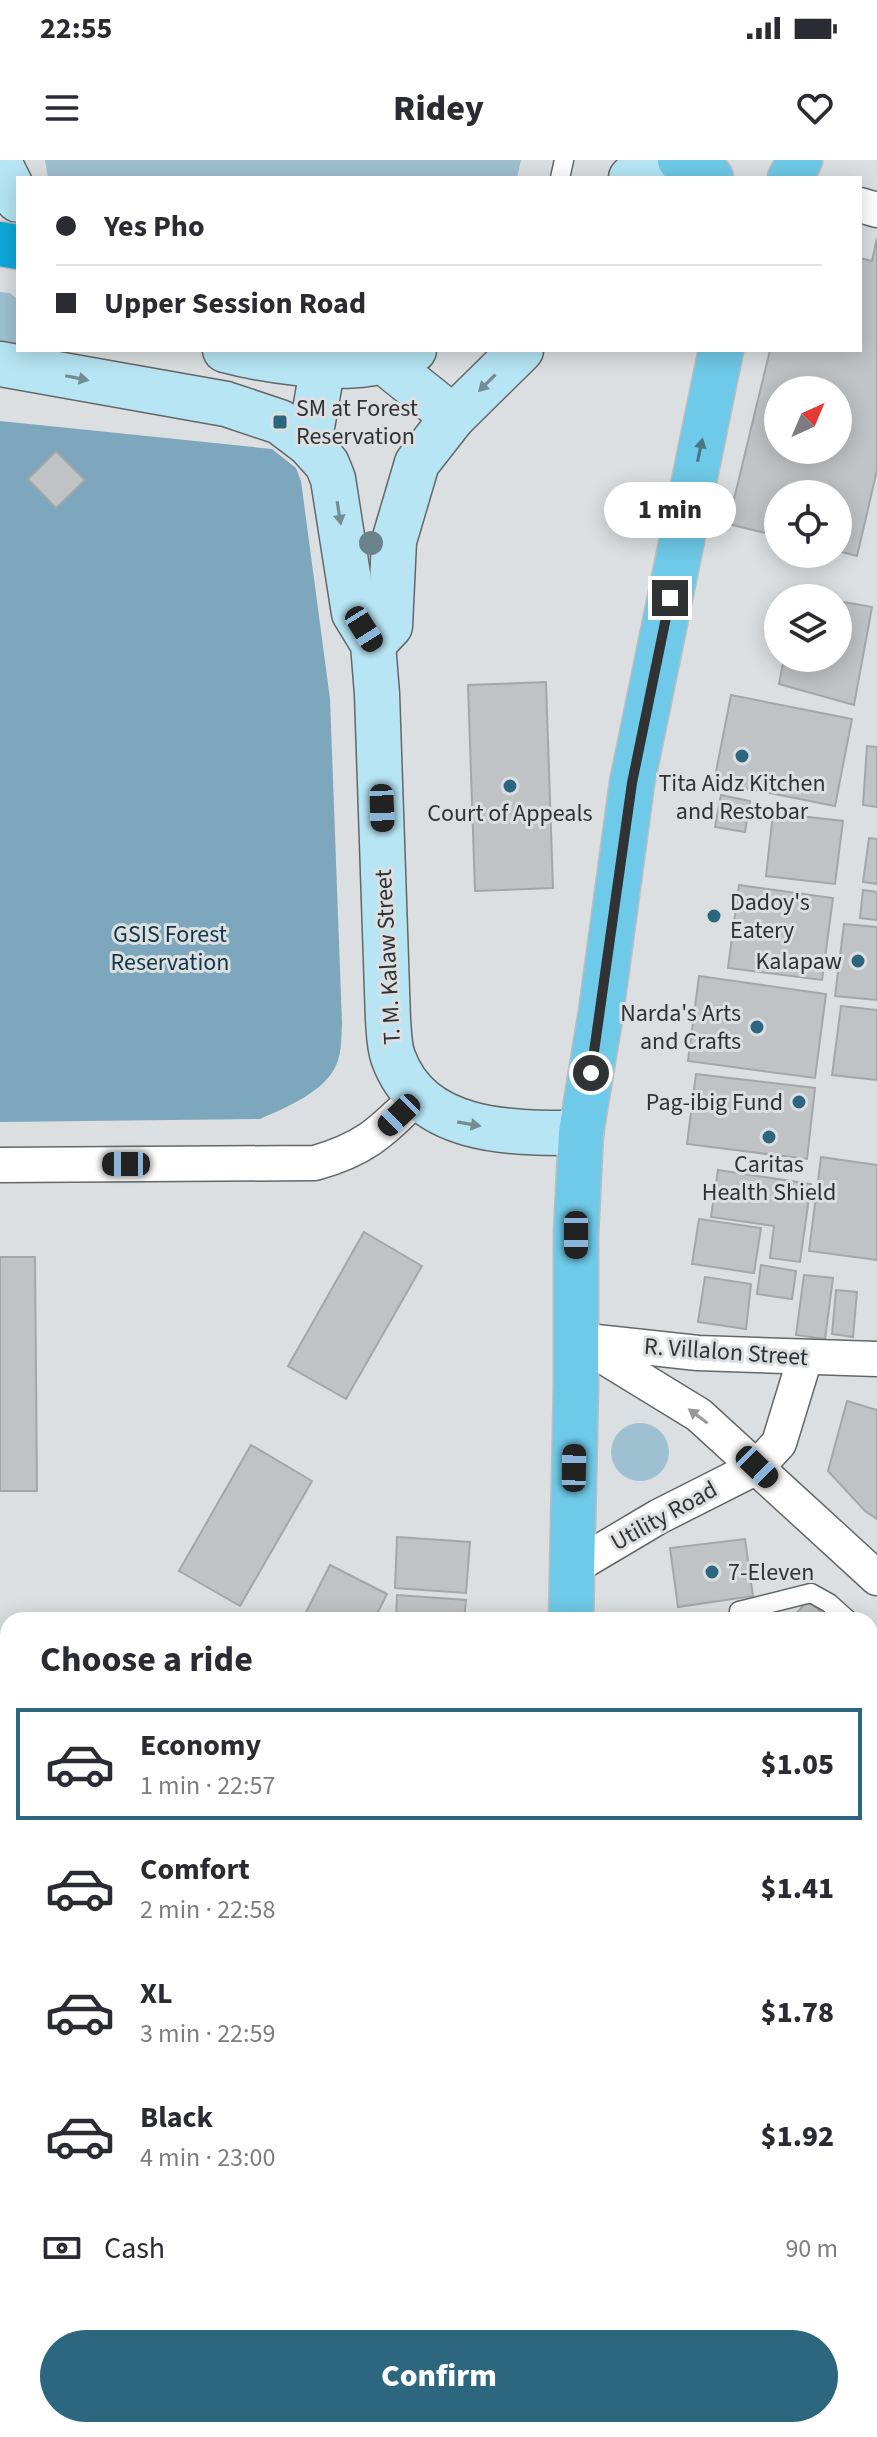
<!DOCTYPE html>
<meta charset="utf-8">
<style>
:root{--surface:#fff;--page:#f2f2f3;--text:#2b2b33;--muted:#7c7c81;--line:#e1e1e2;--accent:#2c667f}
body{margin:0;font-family:"Source Sans 3",sans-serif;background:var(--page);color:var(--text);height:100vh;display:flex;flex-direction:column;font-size:30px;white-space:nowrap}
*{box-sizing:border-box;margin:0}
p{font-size:26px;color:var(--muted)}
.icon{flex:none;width:44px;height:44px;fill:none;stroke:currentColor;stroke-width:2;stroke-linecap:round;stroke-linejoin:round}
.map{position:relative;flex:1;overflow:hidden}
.side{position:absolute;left:0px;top:1452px;width:878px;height:826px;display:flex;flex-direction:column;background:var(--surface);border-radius:24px 24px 0 0;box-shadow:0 4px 20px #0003}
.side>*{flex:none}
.top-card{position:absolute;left:16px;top:16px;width:846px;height:176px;border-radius:0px;box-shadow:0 4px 20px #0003;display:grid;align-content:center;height:176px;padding:0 40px;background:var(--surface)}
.needle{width:52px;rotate:44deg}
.buttons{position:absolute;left:764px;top:216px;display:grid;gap:16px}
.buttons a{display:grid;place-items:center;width:88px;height:88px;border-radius:50%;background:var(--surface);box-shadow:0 4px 20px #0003;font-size:40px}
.end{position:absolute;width:36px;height:36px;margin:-18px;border:10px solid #313233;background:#fff;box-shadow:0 0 0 4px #fff}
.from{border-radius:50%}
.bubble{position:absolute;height:56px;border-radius:28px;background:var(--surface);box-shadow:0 4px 20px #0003;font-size:26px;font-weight:800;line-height:56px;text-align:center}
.car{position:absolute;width:24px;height:48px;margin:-24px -12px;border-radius:10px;box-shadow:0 0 6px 2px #0007;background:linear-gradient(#222 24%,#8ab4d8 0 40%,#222 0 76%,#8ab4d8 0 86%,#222 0)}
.top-card b{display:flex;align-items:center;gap:28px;height:76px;font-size:30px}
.top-card b+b{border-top:2px solid var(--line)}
.top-card i{width:20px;height:20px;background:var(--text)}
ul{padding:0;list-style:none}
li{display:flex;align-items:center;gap:24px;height:112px;margin:0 16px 12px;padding:0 24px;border:4px solid transparent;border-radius:0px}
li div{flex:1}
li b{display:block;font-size:30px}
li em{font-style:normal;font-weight:800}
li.current{border-color:var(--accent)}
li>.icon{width:72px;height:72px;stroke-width:1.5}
h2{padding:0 40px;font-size:36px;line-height:96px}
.pay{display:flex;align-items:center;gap:20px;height:88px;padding:0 40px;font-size:30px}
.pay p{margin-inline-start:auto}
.button{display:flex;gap:16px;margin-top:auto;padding:16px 40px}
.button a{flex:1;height:92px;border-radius:48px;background:var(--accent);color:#fff;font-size:32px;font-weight:800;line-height:92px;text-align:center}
.status{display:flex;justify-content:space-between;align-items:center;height:56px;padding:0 40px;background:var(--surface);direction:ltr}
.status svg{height:22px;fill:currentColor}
header{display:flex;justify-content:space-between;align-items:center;height:104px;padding:0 40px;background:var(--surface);font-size:36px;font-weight:800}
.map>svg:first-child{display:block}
.green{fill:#9fc0d1}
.forest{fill:#7ca7bc}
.building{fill:#c0c3c5;stroke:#a4a7a9;stroke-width:2;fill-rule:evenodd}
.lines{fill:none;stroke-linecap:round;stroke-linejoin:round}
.lane-casing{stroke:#646768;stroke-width:21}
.street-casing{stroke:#646768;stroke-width:37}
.secondary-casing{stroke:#646768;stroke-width:47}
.primary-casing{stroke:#bdbdbe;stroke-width:47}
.highway-casing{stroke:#bdbdbe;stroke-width:47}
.lane{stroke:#fff;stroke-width:18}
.street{stroke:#fff;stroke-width:34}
.secondary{stroke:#b7e5f4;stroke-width:44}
.primary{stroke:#6ecae8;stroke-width:44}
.highway{stroke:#0ea7d9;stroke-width:44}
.tree{fill:#6b838c}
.oneway{fill:#748c94}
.oneway2{fill:#4c7684}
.oneway3{fill:#989899}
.route{stroke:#313233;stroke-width:10}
.poi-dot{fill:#2c667f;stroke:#dbdfe1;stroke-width:3}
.labels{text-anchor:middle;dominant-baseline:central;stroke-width:6;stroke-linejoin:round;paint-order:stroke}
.poi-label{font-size:24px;fill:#313233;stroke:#dbdfe1;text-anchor:start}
.park-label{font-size:24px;fill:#0f3747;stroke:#dbdfe1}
.street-label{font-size:24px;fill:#313233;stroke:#dbdfe1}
</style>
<div class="status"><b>22:55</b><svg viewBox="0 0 49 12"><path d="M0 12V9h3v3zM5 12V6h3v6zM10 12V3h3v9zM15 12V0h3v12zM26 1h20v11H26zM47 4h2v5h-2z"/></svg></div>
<header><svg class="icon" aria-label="menu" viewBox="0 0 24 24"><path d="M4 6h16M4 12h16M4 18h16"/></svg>Ridey<svg class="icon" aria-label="heart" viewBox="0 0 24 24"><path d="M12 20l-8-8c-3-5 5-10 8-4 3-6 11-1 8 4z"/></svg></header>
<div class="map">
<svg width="877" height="2277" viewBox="0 0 877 2277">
<rect width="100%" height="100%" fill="#dbdfe1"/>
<!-- green -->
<g class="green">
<polygon points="45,0 521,0 517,18 48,18"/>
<polygon points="0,132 10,133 18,140 18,188 0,196"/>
<circle cx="640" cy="1292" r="29"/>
</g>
<!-- forest -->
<path class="forest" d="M0,261L272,289L296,308L301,321L330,539L342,864C341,877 342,890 337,903C327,931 285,948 260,959L0,962Z"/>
<!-- building -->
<g class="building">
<path d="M877,78V310L857,396L838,391V334H778V376L728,364L770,190H860V98L872,101ZM778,230H838V290H778Z"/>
<polygon points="56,291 85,320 56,348 28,319"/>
<polygon points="838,441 872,447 854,545 779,524 784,498 838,498"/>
<polygon points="546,522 553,728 475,731 468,525"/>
<polygon points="731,535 852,559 835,646 714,622"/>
<polygon points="867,586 877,587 877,647 863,645"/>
<polygon points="721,635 750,641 745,672 715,667"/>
<polygon points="773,653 843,661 835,724 766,716"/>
<polygon points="869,678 877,679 877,724 863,722"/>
<polygon points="739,725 833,738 822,820 728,808"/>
<polygon points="863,730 877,732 877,760 860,758"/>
<polygon points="844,764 877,767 877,840 835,836"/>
<polygon points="699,816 826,834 815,918 688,901"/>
<polygon points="841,846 877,850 877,920 832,915"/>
<polygon points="696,914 815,928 807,999 687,984"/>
<polygon points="821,997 877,1005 877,1100 809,1091"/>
<polygon points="718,1010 811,1024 800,1102 770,1098 774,1066 711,1057"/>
<polygon points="699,1059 761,1068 754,1113 692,1104"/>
<polygon points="364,1072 422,1106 346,1239 288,1206"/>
<polygon points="0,1097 35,1097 37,1331 0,1331"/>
<polygon points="761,1105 796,1111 792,1139 757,1134"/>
<polygon points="804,1115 833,1118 825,1179 796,1175"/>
<polygon points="705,1117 751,1124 746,1169 698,1162"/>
<polygon points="836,1130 857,1132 853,1177 832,1174"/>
<polygon points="847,1241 877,1250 877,1359 865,1351 828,1311"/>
<polygon points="251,1285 312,1321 240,1446 179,1411"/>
<polygon points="397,1377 470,1382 466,1433 395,1428"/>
<polygon points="745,1379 753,1436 678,1447 670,1388"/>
<polygon points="330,1405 387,1434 374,1460 302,1460"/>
<polygon points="397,1435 466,1440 464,1460 396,1460"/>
<polygon points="808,1440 830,1460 791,1460"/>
<polygon points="870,1495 877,1502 877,1571 870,1577"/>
<polygon points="0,1853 8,1854 8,1927 0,1926"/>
<polygon points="7,1963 8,1964 8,2016 0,2011 0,1974"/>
<polygon points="0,2029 6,2033 8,2029 8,2087 0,2082"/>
<polygon points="2,2091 8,2095 8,2173 0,2167 0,2095"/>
<polygon points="8,2209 8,2270 32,2270 22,2277 0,2277 0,2215"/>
<polygon points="103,2270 258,2270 250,2277 109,2277"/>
<polygon points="291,2270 353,2270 359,2277 284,2277"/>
<polygon points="459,2270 633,2270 638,2277 448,2277"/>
</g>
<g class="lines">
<!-- lane casing -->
<g class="lane-casing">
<g id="lane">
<polyline points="560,18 564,0"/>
<polyline points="739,1451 811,1433 829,1443 848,1460"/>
<polyline points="870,1480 877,1486"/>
<polyline points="870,1591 877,1584"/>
</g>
</g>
<!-- street casing -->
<g class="street-casing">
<g id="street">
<polyline points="860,45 877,50"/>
<path d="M0,1005L315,1003C365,989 380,973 417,937"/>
<polyline points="575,1179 699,1255 877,1418"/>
<polyline points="587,1181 698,1193 877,1199"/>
<polyline points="572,1408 658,1357 757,1307 779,1283 805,1198"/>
<polyline points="870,1688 877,1684"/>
</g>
</g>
<!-- secondary casing -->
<g class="secondary-casing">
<g id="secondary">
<polyline points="0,4 18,40"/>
<polyline points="631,18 652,0"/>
<path d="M225,190C262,200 329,210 367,204C383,202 398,196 414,190"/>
<polyline points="383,201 453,257"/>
<path d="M0,204L226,244L280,262L309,284L327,304L333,319L354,453L373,484L377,534L388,860C389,872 389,886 393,897C421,975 512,973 581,973"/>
<polyline points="309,284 323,205"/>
<polyline points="373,484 390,466 394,381 417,303 453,257 521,190"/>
</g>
</g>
<!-- primary casing -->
<g class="primary-casing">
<g id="primary">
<polyline points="680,0 707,13 711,18"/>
<polyline points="790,18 800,0"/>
<polyline points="571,1460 576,1226 576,1075 581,973 601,852 632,623 721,190"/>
<polyline points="870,2259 877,2272"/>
</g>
</g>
<!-- highway casing -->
<g class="highway-casing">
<polyline id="highway" points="0,84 18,87"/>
</g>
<!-- lane -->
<use href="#lane" class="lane"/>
<!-- street -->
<use href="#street" class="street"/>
<!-- secondary -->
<use href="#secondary" class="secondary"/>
<!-- primary -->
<use href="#primary" class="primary"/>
<!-- highway -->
<use href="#highway" class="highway"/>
</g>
<!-- trees -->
<circle class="tree" cx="371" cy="383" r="12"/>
<!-- one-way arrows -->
<defs><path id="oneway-solid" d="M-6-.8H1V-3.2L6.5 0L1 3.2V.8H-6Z" transform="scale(2)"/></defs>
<g class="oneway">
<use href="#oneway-solid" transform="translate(77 218) rotate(11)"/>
<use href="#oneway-solid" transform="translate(487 223) rotate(135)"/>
<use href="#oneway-solid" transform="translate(339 353) rotate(81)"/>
<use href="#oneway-solid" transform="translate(469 964) rotate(10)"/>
</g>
<use class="oneway2" href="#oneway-solid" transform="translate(700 290) rotate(-78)"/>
<use class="oneway3" href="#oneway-solid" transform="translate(698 1256) rotate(-143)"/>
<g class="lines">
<!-- route -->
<polyline class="route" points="591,913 632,623 670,438"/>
</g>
<!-- markers -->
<g class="poi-dot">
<rect x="272" y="254" width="16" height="16" rx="4"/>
<circle cx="742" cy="596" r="8"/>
<circle cx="510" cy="626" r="8"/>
<circle cx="714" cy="756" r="8"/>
<circle cx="858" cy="801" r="8"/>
<circle cx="757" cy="867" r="8"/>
<circle cx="799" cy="942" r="8"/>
<circle cx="769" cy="977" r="8"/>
<circle cx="712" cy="1412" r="8"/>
</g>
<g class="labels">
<!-- poi labels -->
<g class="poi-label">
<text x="296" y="248">SM at Forest<tspan x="296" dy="28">Reservation</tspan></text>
<text x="742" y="623" text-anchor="middle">Tita Aidz Kitchen<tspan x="742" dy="28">and Restobar</tspan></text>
<text x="510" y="653" text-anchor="middle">Court of Appeals</text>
<text x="730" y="742">Dadoy's<tspan x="730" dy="28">Eatery</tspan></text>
<text x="842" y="801" text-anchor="end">Kalapaw</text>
<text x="741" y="853" text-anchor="end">Narda's Arts<tspan x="741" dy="28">and Crafts</tspan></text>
<text x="783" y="942" text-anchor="end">Pag-ibig Fund</text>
<text x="769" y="1004" text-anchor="middle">Caritas<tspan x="769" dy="28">Health Shield</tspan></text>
<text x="728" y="1412">7-Eleven</text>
</g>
<!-- park labels -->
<g class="park-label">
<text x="170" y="774">GSIS Forest<tspan x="170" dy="28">Reservation</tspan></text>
</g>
<!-- street labels -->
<g class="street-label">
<text transform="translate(388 797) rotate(-93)">T. M. Kalaw Street</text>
<text transform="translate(726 1192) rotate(4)">R. Villalon Street</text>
<text transform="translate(664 1356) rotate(-29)">Utility Road</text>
</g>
</g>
</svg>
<div class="buttons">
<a><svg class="needle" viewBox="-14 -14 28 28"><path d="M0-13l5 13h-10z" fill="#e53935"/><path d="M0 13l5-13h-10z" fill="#7c7c81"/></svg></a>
<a><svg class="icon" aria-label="locate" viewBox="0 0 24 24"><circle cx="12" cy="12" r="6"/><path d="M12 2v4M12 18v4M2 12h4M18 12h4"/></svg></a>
<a><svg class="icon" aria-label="layers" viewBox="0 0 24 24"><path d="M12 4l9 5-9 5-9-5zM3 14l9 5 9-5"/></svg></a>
</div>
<i class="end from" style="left:591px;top:913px"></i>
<i class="end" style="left:670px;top:438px"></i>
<div class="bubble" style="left:604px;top:322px;width:132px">1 min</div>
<i class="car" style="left:364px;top:469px;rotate:148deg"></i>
<i class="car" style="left:382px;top:648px;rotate:178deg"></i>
<i class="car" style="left:399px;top:955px;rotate:226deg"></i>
<i class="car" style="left:126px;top:1004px;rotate:270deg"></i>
<i class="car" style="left:576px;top:1075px;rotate:180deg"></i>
<i class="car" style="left:757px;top:1307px;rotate:134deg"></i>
<i class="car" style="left:574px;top:1308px;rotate:1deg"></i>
<div class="top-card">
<b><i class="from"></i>Yes Pho</b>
<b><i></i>Upper Session Road</b>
</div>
<section class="side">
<h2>Choose a ride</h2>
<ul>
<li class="current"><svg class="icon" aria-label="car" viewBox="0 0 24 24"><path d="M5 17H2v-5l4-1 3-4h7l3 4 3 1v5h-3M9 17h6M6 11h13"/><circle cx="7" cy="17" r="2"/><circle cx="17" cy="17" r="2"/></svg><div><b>Economy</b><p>1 min · 22:57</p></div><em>$1.05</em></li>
<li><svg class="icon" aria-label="car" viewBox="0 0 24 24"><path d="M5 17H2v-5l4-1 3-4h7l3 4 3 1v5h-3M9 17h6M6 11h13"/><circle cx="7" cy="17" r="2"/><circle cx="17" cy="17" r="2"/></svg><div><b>Comfort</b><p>2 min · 22:58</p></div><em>$1.41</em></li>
<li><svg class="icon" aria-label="car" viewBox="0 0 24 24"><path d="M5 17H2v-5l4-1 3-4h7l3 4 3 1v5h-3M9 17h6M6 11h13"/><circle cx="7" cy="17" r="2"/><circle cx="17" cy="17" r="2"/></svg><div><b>XL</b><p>3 min · 22:59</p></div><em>$1.78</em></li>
<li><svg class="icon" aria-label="car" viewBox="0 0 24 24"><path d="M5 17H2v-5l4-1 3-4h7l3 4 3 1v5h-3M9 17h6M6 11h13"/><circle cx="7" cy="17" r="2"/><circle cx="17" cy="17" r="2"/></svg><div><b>Black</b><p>4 min · 23:00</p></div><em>$1.92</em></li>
</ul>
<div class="pay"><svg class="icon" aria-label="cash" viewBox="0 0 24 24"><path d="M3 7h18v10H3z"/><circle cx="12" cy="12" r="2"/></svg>Cash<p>90 m</p></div>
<div class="button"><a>Confirm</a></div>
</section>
</div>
